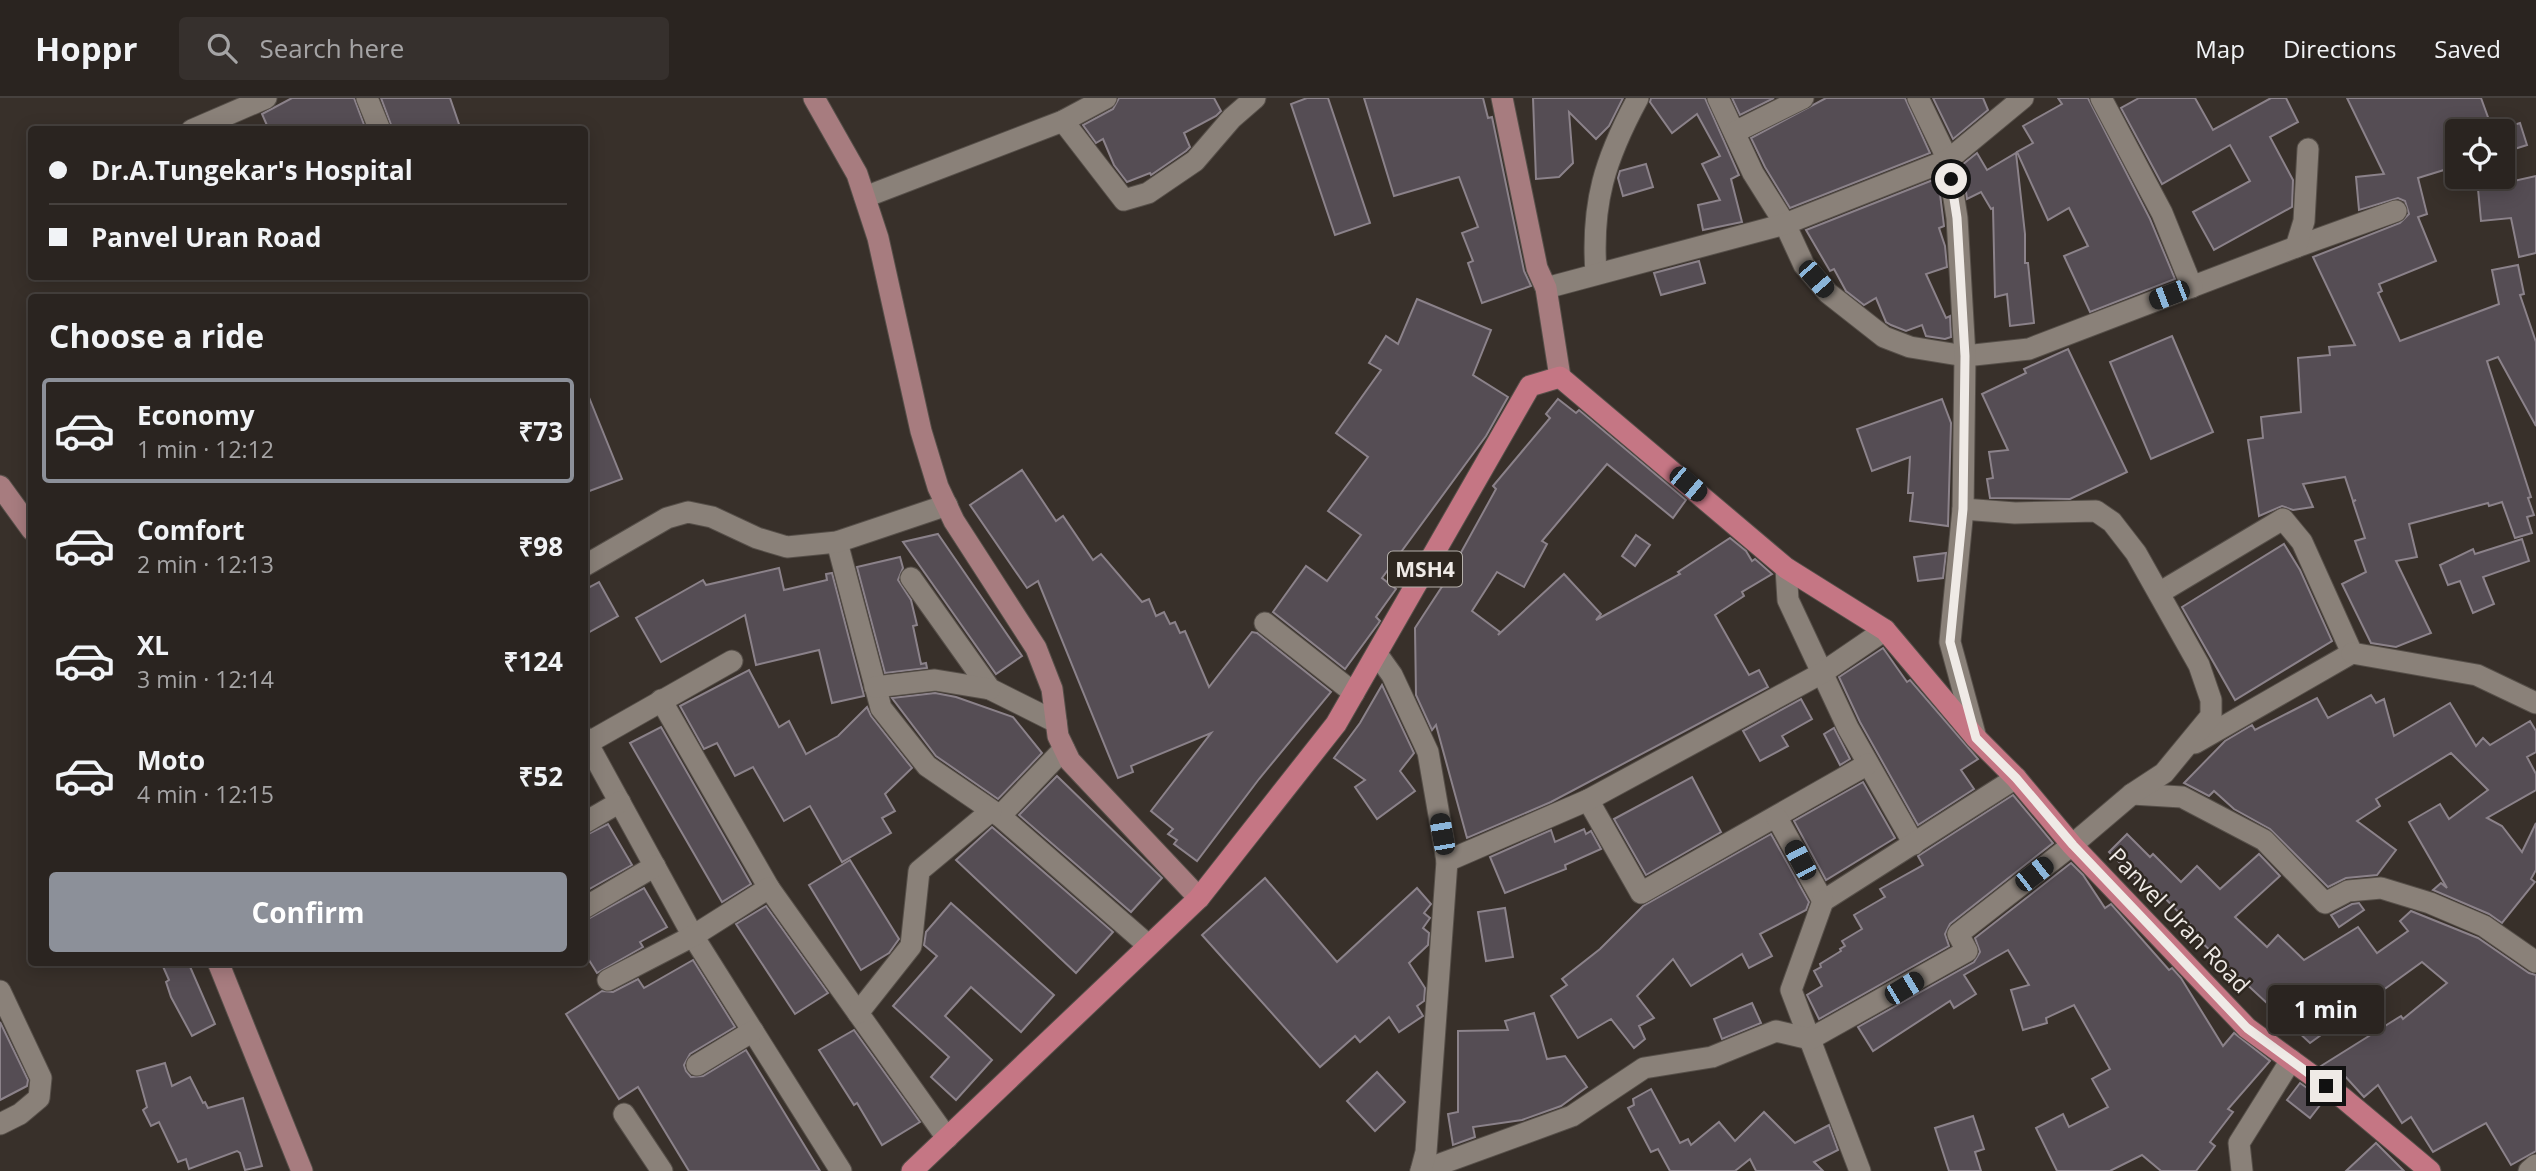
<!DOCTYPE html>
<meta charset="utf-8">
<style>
:root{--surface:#2a2420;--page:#36302d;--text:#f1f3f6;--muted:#a5a4a5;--line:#46413e;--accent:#8c9099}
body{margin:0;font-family:"Open Sans",sans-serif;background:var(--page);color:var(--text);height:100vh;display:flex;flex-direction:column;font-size:26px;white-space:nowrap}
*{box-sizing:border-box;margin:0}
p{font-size:23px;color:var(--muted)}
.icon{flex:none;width:38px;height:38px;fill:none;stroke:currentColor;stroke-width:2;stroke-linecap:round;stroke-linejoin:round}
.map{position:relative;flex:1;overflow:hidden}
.side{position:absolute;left:28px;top:196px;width:560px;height:672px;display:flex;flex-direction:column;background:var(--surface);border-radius:7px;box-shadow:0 4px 18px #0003,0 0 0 2px var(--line)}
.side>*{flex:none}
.hud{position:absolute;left:28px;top:28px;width:560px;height:154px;border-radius:7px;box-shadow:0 4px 18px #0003,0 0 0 2px var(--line);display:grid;align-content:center;height:154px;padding:0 21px;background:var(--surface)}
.controls{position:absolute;left:2445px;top:21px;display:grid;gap:14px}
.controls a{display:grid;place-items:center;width:70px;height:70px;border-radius:7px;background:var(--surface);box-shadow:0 4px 18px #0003,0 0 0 2px var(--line);font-size:35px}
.end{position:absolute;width:32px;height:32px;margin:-16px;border:9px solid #efeae6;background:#111;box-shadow:0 0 0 4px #111}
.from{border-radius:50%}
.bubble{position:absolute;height:49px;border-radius:7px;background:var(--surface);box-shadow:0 4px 18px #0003,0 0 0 2px var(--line);font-size:23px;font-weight:700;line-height:49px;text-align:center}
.car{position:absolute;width:21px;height:42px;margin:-21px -10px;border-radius:9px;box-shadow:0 0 5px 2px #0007;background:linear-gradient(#222 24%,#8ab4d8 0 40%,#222 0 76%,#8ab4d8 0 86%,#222 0)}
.hud b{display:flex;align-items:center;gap:24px;height:66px;font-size:26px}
.hud b+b{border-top:2px solid var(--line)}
.hud i{width:18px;height:18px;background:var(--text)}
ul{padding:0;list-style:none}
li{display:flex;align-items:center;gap:21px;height:105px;margin:0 14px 10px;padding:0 7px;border:4px solid transparent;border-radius:7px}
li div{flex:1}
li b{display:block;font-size:26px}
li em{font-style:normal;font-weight:700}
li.selected{border-color:var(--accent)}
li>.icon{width:63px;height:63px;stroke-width:1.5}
h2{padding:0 21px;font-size:32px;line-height:84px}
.action{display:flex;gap:14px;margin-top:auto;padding:14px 21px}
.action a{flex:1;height:80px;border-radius:7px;background:var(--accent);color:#fff;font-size:28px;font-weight:700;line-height:80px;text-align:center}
header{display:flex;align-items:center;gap:42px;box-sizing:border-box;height:98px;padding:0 35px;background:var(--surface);border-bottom:2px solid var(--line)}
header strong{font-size:33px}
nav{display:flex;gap:38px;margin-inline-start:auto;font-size:24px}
.search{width:490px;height:63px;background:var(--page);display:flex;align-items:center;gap:18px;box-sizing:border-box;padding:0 24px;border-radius:7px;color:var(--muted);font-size:26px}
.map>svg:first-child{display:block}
.building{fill:#554d54;stroke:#8b828a;stroke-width:2}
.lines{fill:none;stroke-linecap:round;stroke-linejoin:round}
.street-casing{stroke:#564f49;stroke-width:23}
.secondary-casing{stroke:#564f49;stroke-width:23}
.primary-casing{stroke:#564f49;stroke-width:23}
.street{stroke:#8a8179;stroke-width:21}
.secondary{stroke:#a77c7f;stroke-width:21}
.primary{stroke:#c57684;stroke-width:21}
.route{stroke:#efeae6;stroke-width:9}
.labels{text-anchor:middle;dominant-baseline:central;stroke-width:5;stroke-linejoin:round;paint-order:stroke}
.shield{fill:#2e2720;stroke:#b5b0ab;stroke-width:2}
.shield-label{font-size:21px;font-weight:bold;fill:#efeae6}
.street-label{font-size:23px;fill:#efeae6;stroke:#2e2720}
</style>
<header>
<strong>Hoppr</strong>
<div class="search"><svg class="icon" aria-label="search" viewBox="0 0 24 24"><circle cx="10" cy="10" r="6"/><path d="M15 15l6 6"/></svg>Search here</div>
<nav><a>Map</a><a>Directions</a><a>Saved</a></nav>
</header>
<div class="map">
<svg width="2536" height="1073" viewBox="0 0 2536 1073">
<rect width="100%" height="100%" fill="#38302a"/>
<!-- building -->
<g class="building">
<polygon points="292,0 354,0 366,32 269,32 262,16"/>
<polygon points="381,0 450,0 461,32 393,32"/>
<polygon points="1119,0 1214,0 1221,13 1216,18 1184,35 1190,49 1186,53 1151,77 1150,75 1127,84 1114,67 1103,41 1096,45 1083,27 1113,11"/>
<polygon points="1307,0 1328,0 1370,125 1335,137 1291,6"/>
<polygon points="1364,0 1483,0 1488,20 1492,19 1524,173 1531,188 1482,205 1468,165 1473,163 1462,135 1478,129 1459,79 1394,98"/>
<polygon points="1533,0 1623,0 1609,28 1596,41 1569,14 1573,65 1559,79 1536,81"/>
<polygon points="1651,0 1705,0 1739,77 1731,81 1742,124 1703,132 1698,107 1720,102 1702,66 1720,58 1697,16 1672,35 1650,4"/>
<polygon points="1732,0 1774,0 1740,17"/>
<polygon points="1826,0 1905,0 1930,55 1790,110 1765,69 1751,40"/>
<polygon points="1933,0 1983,0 1988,12 1953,41"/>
<polygon points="2058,0 2088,0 2150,121 2175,181 2090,214 2064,158 2088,148 2069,110 2048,122 2017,54 2033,45 2023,28 2062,6"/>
<polygon points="2139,0 2195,0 2213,32 2271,0 2286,0 2298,24 2270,39 2293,82 2292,109 2214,152 2193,114 2250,83 2230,47 2162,86 2121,10"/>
<polygon points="2347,0 2481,0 2493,33 2457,33 2457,68 2418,80 2427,116 2418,119 2436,163 2379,186 2382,193 2378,195 2400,243 2499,206 2492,172 2518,167 2524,196 2520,197 2536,244 2536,328 2498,259 2487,263 2531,399 2528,400 2534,417 2527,419 2532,435 2515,440 2502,404 2489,408 2488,405 2409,426 2417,459 2396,463 2431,535 2396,549 2371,545 2342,486 2366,474 2355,443 2365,440 2353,404 2356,402 2353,403 2345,379 2303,386 2313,409 2293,412 2282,408 2259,418 2248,342 2263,340 2261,319 2301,314 2298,260 2330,257 2329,249 2355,247 2313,159 2400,125 2409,116 2405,103 2398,100 2359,112 2356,79 2384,76"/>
<polygon points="2520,25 2527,47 2505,54 2502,33 2498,32"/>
<polygon points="1977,55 1987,72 2016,55 2025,136 2025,165 2028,165 2034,225 2010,228 2007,196 1995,199 1993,110 1991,111 1981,94 1967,101 1962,67"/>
<polygon points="1646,66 1653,89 1623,98 1618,80 1620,73"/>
<polygon points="2536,78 2536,155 2519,159 2511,120 2481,123 2478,91"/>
<polygon points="1938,80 1944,128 1939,130 1945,148 1947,169 1926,176 1946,220 1950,218 1951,239 1945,241 1926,238 1922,227 1906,233 1891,227 1886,224 1876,200 1864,207 1846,193 1834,171 1830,173 1806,132"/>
<polygon points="1699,163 1705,185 1661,197 1654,175"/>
<polygon points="1417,201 1491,232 1473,277 1508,299 1486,338 1382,480 1396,491 1376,519 1380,523 1378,526 1345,571 1273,514 1306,468 1327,483 1361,437 1328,413 1368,359 1336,335 1381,272 1369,265 1386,238 1398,246"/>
<polygon points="2172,238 2213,334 2151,361 2110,264"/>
<polygon points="2068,251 2127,374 2070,401 1990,400 1987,381 1993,380 1989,354 2008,352 1982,296 2026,275 2024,271"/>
<polygon points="584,287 622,381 584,395"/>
<polygon points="1558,301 1576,315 1579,312 1686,402 1673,420 1607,366 1542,443 1547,446 1524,489 1497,474 1472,513 1500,534 1498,537 1564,476 1601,516 1596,522 1680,476 1678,474 1730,440 1746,453 1752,463 1755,461 1772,476 1742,494 1744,498 1715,517 1749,577 1759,572 1768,589 1551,704 1467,740 1436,627 1432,632 1416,597 1415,530 1445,484 1442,482 1458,460 1496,391 1493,388 1550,320 1546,316"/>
<polygon points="1942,301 1951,325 1948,428 1910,423 1913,395 1908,395 1910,359 1872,373 1857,331"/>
<polygon points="1022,372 1056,423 1063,418 1093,462 1101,456 1142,504 1149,501 1156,518 1164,514 1170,526 1175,524 1180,535 1185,533 1209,589 1252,534 1257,535 1331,594 1259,681 1197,763 1174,746 1177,742 1168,736 1173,731 1151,713 1211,635 1131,668 1133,674 1118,680 1038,483 1027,490 970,407"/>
<polygon points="938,436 1022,558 996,576 903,444"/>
<polygon points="1636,437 1650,447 1635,468 1622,458"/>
<polygon points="2522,441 2529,463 2483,479 2494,506 2473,515 2460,483 2448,487 2440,467 2473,451 2475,456"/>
<polygon points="2284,446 2300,472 2332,543 2235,602 2182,509"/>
<polygon points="1946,455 1943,480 1918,483 1914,459"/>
<polygon points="900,459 903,470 898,482 911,502 917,527 913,528 921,566 926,565 927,570 885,575 857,469"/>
<polygon points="779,470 784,492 827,482 826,476 832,475 864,598 832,605 819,552 756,567 745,517 661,564 636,520 703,482 706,487"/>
<polygon points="599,484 618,518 584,537 584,492"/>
<polygon points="1883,550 1907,584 1910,582 1978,661 1961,672 1974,691 1918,727 1860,624 1839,579"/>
<polygon points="749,572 779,629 789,623 806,656 838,638 867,609 871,618 912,670 885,696 895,713 882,720 891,735 842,764 810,708 784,723 753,669 735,678 717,645 704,651 680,608"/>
<polygon points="1382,587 1414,655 1400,673 1415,693 1377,721 1355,689 1365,682 1334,660 1360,625"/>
<polygon points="935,595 956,599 1013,619 1042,655 998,701 936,658 892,600"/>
<polygon points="2371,597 2376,605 2384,601 2394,638 2450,605 2476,648 2483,640 2490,647 2530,623 2536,633 2536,654 2527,659 2536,676 2536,692 2487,720 2502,728 2522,754 2536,725 2536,772 2531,781 2535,784 2502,825 2489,816 2433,792 2441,785 2447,790 2409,724 2440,706 2449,721 2488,692 2451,655 2376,701 2380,708 2357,723 2396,752 2377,777 2346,780 2328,789 2270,731 2234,711 2214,693 2209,698 2184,685 2225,643 2252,627 2255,632 2317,600 2328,620"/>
<polygon points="1801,601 1812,621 1782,638 1788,648 1760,663 1743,633"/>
<polygon points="661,629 751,786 722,804 630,645"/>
<polygon points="1834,630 1850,661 1840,667 1824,636"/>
<polygon points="1057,678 1162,780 1131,814 1019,717"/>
<polygon points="1692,679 1721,734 1646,777 1614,721"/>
<polygon points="1863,684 1895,740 1826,782 1794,723"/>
<polygon points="2013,697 2053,745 1950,826 1945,836 1949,848 1819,921 1807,897 1822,888 1814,873 1821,869 1820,866 1841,853 1840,851 1845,848 1842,843 1862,831 1854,817 1885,799 1880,791 1923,767 1918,758"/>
<polygon points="608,726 632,767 584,794 584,738"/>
<polygon points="992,729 1113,834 1076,875 956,762"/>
<polygon points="1584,731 1586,736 1591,733 1601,751 1565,767 1566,771 1505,795 1490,759 1551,732 1555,744"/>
<polygon points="1771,736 1809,804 1806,812 1760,836 1772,858 1749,870 1742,856 1691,888 1673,861 1637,898 1654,920 1639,928 1645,941 1634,950 1611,921 1578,940 1551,898 1567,887 1562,881 1600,851 1643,808"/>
<polygon points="2127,736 2150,759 2153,756 2181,784 2197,768 2220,791 2259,756 2280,778 2235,819 2267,849 2278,837 2304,862 2358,829 2377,855 2408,833 2400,823 2411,813 2478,840 2529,875 2536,877 2536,1053 2511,1067 2486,1025 2433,1054 2411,1019 2402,1025 2378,987 2364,999 2344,977 2340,982 2321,968 2401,918 2403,921 2447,885 2422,864 2310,945 2186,830 2190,826 2159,794 2154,799 2109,754"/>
<polygon points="850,762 899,841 889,855 861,872 809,787"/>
<polygon points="2071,765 2083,777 2105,810 2111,806 2169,872 2172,870 2181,880 2223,948 2234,935 2270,963 2228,1011 2233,1014 2210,1044 2215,1048 2196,1073 2161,1073 2142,1057 2110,1073 2057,1073 2036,1030 2063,1016 2069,1029 2108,1009 2092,981 2110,971 2074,907 2046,920 2047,925 2023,932 2011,892 2029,887 2008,852 1964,877 1976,896 1954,910 1950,903 1873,953 1858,929 1974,864 1980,854 1975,840"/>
<polygon points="1265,780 1337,864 1417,790 1431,806 1424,815 1430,820 1423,830 1429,835 1428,847 1409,865 1425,890 1424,903 1417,908 1423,918 1399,934 1389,919 1360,944 1355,938 1320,969 1202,837"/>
<polygon points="644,790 667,829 640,844 643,849 597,875 584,854 584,823"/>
<polygon points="951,805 1054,897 1021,934 971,889 945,918 992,962 956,1002 931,979 949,959 893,908 937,858 924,847 926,834"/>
<polygon points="2359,805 2364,812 2339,829 2331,817 2352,806"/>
<polygon points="766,808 828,895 795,916 736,826"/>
<polygon points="1505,810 1513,859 1486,863 1478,814"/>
<polygon points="693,862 735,929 690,956 684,967 686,973 691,979 703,978 746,952 820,1073 689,1073 638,989 619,1001 566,916 602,893 613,894 638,881 644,890"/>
<polygon points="161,864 188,864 215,926 192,938 171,899 166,884 169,882"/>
<polygon points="1752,905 1761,925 1722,941 1714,921"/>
<polygon points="1534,915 1547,961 1565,958 1587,989 1561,1008 1522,1022 1473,1029 1475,1039 1453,1047 1448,1016 1458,1014 1458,933 1508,932 1505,923"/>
<polygon points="0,924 28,982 27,988 0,1002"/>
<polygon points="854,932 920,1024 882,1047 857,1005 854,1007 819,952"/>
<polygon points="165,965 172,988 190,979 203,1005 205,1004 208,1010 243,1000 262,1068 245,1072 240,1055 237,1053 189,1071 186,1061 178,1064 159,1024 151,1028 143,1012 147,1009 137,973"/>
<polygon points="1377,974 1405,1004 1375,1033 1347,1003"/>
<polygon points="2300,985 2324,1002 2310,1020 2287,1002"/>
<polygon points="1651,991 1680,1045 1688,1041 1691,1047 1719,1024 1735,1043 1764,1014 1795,1045 1829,1027 1838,1052 1814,1064 1823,1073 1756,1073 1750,1061 1735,1073 1670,1073 1658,1051 1651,1054 1628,1010 1634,1007 1633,1001"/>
<polygon points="1973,1018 1984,1051 1975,1054 1981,1073 1949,1073 1935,1030"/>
<polygon points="2376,1045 2404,1073 2346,1073"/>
</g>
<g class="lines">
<!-- street casing -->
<g class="street-casing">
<g id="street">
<polyline points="367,0 380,32"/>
<polyline points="1718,0 1753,75 1785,126 1804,167 1828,195 1884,239 1910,249 1965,258 2029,251 2296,149 2396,113"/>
<polyline points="1918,0 1948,62 1957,120 1965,258 1963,411 1950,544 1976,640"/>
<polyline points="2101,0 2162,115 2192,189"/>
<polyline points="1063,23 1124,102 1148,95 1195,63 1232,20 1255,0"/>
<polyline points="192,32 266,0"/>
<polyline points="1735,34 1803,0"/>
<polyline points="865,99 1063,23 1106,0"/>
<polyline points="2296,149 2304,123 2308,51"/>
<path d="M1596,175C1591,105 1605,61 1638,0"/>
<polyline points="1546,190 1785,126 1948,62 2023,0"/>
<polyline points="837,444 881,610 927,668 1000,718"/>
<polyline points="584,468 667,420 688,414 712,419 757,440 787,449 837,444 947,407"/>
<polyline points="1786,470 1788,502 1848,630 1914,746"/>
<polyline points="911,480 990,591 1056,624"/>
<polyline points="2159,495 2283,421 2302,444 2352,555 2195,645"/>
<polyline points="1265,525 1354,595"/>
<polyline points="2352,555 2477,577 2536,605"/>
<polyline points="1377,556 1392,577 1428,654 1447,763"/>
<polyline points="875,589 935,582 990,591"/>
<polyline points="661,602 769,790"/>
<polyline points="584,639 693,838 841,1073"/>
<polyline points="584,647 732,563"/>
<polyline points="1064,651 1000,718 1148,847"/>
<polyline points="2132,696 2182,699 2264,742 2325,805 2348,793 2381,790 2430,805 2484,828 2536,864"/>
<polyline points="1588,702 1641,795 1868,666"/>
<polyline points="1777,720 1823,803 2016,680"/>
<polyline points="584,725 620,704"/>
<polyline points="1823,803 1791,892 1860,1073"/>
<polyline points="584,810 655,768"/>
<polyline points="608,882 693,838 769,790 947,1040"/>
<polyline points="0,893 41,980 39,1000 20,1016 0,1026"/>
<polyline points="858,915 911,848 919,773 991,713"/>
<polyline points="697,967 753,933"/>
<polyline points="624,1016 662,1073"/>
<polyline points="1421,1073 1572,1018 1644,970 1712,959 1776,933 1810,941 1967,853 1958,836 2072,747 2132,696 2164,675 2211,618 2211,602 2199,567 2136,455 2112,424 2096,413 2015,415 1963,411"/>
<polyline points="1421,1073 1426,1054 1447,763 1588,702 1822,575 1885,532"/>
<polyline points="2242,1073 2239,1045 2291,962"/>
<polyline points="2529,1073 2536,1067"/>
</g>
</g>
<!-- secondary casing -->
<g class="secondary-casing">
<g id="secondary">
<polyline points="814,0 857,76 878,140 921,333 938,389 954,423 1036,550 1052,591 1058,638 1070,663 1199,800"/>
<polyline points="1502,0 1537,170 1546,190 1560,279"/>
<polyline points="0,388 32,432"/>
<polyline points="218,864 302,1073"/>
</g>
</g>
<!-- primary casing -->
<g class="primary-casing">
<polyline id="primary" points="912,1073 1199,800 1336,626 1530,288 1560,279 1786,470 1885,532 1976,640 2016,680 2072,747 2247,930 2343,1000 2430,1073"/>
</g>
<!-- street -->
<use href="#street" class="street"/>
<!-- secondary -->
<use href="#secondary" class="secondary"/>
<!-- primary -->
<use href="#primary" class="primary"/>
</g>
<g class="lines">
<!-- route -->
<polyline class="route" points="1951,81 1957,120 1965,258 1963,411 1950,544 1976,640 2016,680 2073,747 2247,930 2326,988"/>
</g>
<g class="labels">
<!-- shield labels -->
<rect class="shield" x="1388" y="453.5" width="74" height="35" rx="5"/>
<g class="shield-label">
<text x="1425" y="471">MSH4</text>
</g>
<!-- street labels -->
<g class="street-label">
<text transform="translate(2180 822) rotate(46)">Panvel Uran Road</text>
</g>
</g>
</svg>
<div class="controls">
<a><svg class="icon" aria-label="locate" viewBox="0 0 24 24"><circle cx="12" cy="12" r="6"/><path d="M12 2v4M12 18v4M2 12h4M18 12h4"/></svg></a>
</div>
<i class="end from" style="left:1951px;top:81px"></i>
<i class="end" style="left:2326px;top:988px"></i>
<div class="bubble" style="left:2268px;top:887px;width:116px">1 min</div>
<i class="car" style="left:1816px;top:181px;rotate:139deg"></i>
<i class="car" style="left:2169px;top:197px;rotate:249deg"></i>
<i class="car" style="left:1688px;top:386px;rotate:130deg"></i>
<i class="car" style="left:1442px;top:736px;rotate:350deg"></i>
<i class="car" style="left:1800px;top:762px;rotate:332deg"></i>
<i class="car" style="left:2034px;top:776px;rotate:52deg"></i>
<i class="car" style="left:1904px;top:890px;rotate:59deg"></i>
<div class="hud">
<b><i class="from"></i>Dr.A.Tungekar's Hospital</b>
<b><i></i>Panvel Uran Road</b>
</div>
<section class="side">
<h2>Choose a ride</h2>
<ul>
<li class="selected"><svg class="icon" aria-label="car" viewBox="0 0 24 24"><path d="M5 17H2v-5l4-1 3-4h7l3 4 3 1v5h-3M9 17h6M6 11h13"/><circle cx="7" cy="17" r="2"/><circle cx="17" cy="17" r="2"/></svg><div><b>Economy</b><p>1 min · 12:12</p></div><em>₹73</em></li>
<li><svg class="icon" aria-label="car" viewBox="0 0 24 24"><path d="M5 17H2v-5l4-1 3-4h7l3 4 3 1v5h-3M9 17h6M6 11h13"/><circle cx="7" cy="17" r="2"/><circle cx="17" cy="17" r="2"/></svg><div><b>Comfort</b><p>2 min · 12:13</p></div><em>₹98</em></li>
<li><svg class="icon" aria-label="car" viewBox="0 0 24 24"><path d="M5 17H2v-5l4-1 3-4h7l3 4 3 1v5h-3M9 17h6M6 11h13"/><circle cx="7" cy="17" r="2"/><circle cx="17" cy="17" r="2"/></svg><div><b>XL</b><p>3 min · 12:14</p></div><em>₹124</em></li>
<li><svg class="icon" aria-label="car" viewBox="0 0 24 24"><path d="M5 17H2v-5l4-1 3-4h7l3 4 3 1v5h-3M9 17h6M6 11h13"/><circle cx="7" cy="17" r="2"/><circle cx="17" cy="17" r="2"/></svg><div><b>Moto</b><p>4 min · 12:15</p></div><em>₹52</em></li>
</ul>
<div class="action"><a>Confirm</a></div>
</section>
</div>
